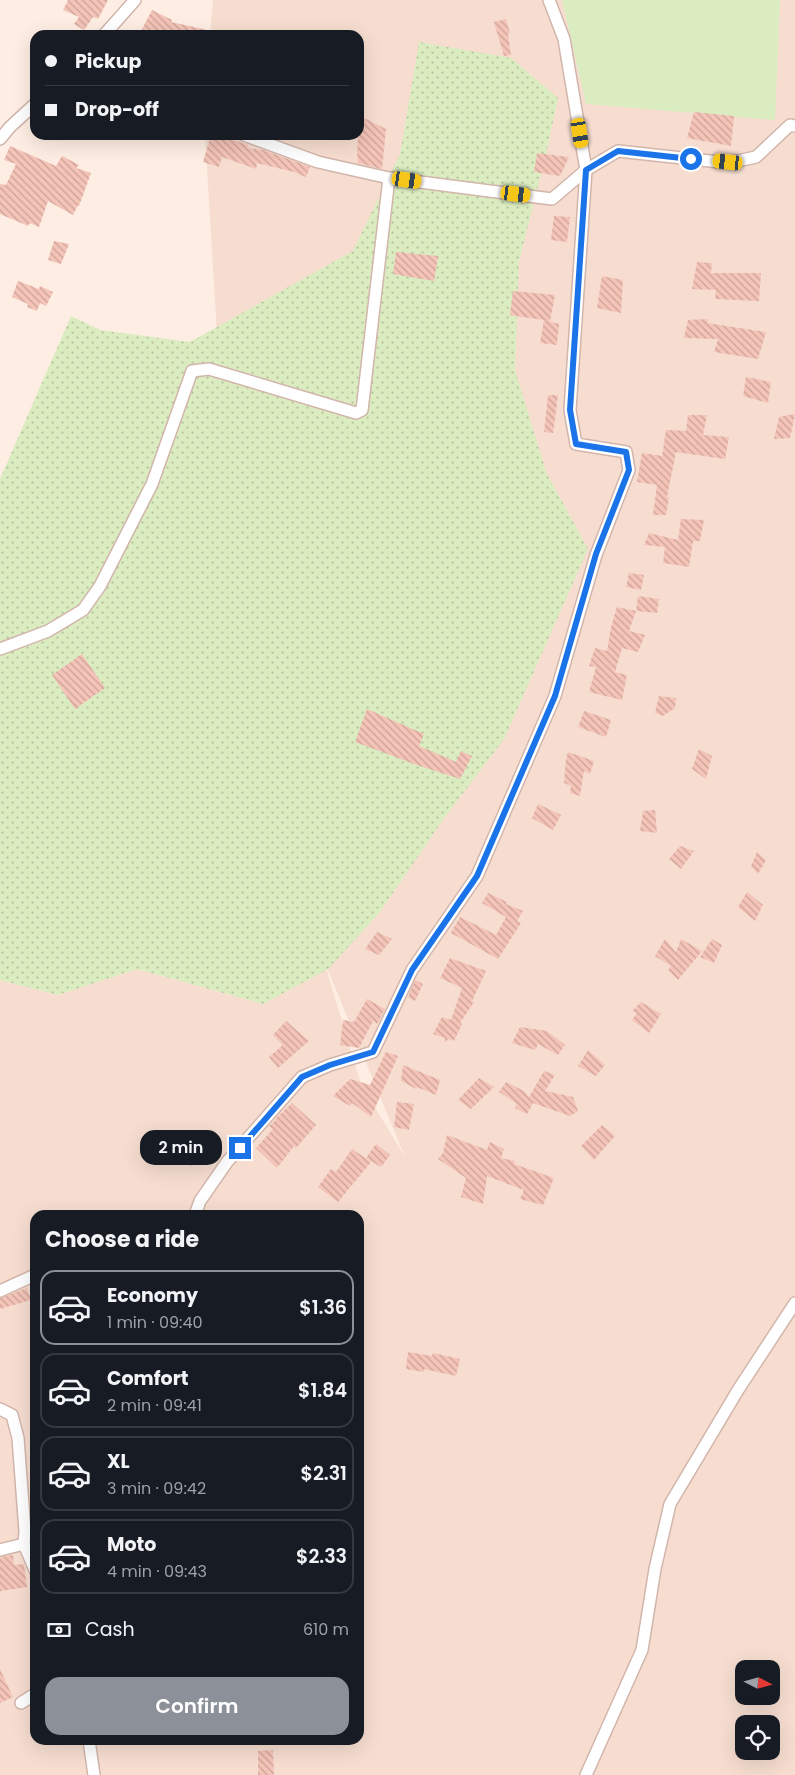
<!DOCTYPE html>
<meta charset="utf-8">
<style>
:root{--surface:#171b24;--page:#20242c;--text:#f1f3f6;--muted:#9ea1a6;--line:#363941;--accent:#8c9099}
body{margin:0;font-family:Poppins,sans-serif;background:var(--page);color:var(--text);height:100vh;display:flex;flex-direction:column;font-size:19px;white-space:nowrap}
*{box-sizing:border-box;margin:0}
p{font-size:16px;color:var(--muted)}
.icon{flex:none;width:28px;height:28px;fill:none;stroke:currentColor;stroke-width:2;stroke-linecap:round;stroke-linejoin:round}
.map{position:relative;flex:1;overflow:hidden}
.drawer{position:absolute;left:30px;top:1210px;width:334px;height:535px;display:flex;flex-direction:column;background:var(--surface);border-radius:15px;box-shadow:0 5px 20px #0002}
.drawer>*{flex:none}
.top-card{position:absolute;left:30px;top:30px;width:334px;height:110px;border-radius:15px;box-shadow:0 5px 20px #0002;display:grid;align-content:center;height:110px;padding:0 15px;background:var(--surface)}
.needle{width:32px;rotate:96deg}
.fabs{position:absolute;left:735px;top:1660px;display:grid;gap:10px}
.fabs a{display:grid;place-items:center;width:45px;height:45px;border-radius:10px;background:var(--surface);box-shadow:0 5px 20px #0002;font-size:25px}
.end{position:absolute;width:22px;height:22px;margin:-11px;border:6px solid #1a73e8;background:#fff;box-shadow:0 0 0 2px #fff}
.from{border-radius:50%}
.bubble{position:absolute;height:35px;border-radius:15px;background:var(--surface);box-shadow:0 5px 20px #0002;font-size:16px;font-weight:600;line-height:35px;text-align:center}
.car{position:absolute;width:15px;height:30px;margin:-15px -8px;border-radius:6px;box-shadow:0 0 4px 1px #0007;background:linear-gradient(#f5c518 24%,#345 0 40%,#f5c518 0 76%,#345 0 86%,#f5c518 0)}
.top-card b{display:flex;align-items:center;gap:18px;height:48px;font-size:19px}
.top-card b+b{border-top:1px solid var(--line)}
.top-card i{width:12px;height:12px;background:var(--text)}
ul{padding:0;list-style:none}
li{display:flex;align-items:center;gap:15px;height:75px;margin:0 10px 8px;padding:0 5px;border:2px solid var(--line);border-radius:15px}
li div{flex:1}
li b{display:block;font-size:19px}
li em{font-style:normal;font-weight:600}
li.selected{border-color:var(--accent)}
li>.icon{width:45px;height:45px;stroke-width:1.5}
h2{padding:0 15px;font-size:22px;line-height:60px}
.pay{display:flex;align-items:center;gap:12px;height:55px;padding:0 15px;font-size:19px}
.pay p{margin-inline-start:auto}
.button{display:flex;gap:10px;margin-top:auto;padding:10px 15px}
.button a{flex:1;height:58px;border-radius:15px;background:var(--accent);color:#fff;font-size:20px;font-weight:600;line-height:58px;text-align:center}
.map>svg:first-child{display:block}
.residential{fill:#f6ddd0;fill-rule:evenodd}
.grass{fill:url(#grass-dots)}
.pitch{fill:#dbecc0}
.building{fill:url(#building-back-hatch)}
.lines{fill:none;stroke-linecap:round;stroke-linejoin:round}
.minor-casing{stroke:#d2b5ab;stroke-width:14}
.minor{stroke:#fff;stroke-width:11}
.route{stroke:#1a73e8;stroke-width:6}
</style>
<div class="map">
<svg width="795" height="1775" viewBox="0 0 795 1775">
<defs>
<pattern id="grass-dots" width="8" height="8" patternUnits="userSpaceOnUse" patternTransform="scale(1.25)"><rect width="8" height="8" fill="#dbecc0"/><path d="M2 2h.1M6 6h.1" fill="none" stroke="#b6c19e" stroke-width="1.8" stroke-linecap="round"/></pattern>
<pattern id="building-back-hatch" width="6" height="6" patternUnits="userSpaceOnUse" patternTransform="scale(1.25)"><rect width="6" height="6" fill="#f5c4b8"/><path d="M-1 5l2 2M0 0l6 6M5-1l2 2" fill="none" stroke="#cba197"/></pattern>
</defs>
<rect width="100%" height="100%" fill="#feede2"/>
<!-- residential -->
<path class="residential" d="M213,0H795V1775H0V980L58,995L137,969L263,1004L231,565L205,135H359V35H210ZM326,968H327L405,1157L361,1084ZM35,1215H359V1740H35ZM744,1669H771V1696H744ZM744,1724H771V1751H744Z"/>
<!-- grass -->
<polygon class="grass" points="419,42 511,58 558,98 546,154 519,261 515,370 547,474 588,549 504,739 445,817 380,912 328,969 263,1004 137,969 58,995 0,980 0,479 71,316 100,330 190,342 353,251 400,154"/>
<!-- pitch -->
<polygon class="pitch" points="562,0 780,0 775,120 586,104"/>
<!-- building -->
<g class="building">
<polygon points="68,0 108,0 98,19 93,17 84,30 74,24 79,17 63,10"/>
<polygon points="152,10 172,20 171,22 207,30 206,35 139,35"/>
<polygon points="506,19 510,33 508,34 511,55 504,56 494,22"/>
<polygon points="694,112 734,116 731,146 687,138"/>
<polygon points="360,116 386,129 382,169 358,163 357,151"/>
<polygon points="211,135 228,135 228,138 248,145 247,148 263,150 310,167 306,177 294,172 257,163 256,169 222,157 219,167 203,162"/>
<polygon points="10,146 56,166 62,156 79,165 76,168 91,173 79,206 78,205 73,215 48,201 39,227 30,223 28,226 0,214 0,184 6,185 16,164 4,160"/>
<polygon points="537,153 569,157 560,176 553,175 534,172"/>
<polygon points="554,216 570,217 567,242 551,240"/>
<polygon points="54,241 69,244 61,264 48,260"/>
<polygon points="396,252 438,256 434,281 393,274"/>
<polygon points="697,262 712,263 711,273 761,273 759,301 715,299 716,290 692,289"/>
<polygon points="602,276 623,280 621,313 597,308"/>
<polygon points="18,281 39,289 40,286 53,292 46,306 40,303 37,311 27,307 28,304 12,297"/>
<polygon points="513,291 555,295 550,321 510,315"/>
<polygon points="708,319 707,323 766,332 758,359 714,352 718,339 684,338 688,320"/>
<polygon points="544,320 559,324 557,345 540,343"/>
<polygon points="746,377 771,382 768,403 743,396"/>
<polygon points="548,395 558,395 553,433 544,432"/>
<polygon points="795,414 790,438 774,439 779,417"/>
<polygon points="688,415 707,415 703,435 729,437 725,459 676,452 667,497 669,498 666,515 653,515 657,485 637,482 642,453 662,456 666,430 686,431"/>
<polygon points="681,519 704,520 700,541 693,541 689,567 663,563 665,547 644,545 649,533 678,540"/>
<polygon points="629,573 644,575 641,590 626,587"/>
<polygon points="638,596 659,599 657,613 636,611"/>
<polygon points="617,607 636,611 629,631 645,635 638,652 622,648 615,672 627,675 622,700 589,692 596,667 589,666 595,648 607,651 611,627"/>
<polygon points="82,654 105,688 75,709 52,675"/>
<polygon points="659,696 676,698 675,708 663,716 655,713"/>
<polygon points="367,709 424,734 419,746 456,762 461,751 472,756 460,779 414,764 355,742"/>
<polygon points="584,711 611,720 606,737 578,727"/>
<polygon points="699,749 712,756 706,779 692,769"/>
<polygon points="568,752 594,761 590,774 584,771 580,796 570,793 571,786 564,783 566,759"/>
<polygon points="538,804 561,815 553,830 532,818"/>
<polygon points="655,810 657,833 640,831 643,811"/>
<polygon points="680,846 694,851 681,869 669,859"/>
<polygon points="757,852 766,860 758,874 751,866"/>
<polygon points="747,892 763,905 755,921 738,907"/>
<polygon points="488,893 507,902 506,904 523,911 517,921 521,923 498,959 451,933 460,917 496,935 506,917 482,903"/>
<polygon points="377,932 392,939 379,955 365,949"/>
<polygon points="665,939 676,952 681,939 702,951 678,980 668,970 671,966 655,956"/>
<polygon points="712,939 722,945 714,963 700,957"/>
<polygon points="450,958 486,971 472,1001 474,1002 460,1023 462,1024 454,1041 448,1039 446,1042 444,1041 445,1038 433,1034 442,1017 451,1020 462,988 440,978"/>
<polygon points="415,980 423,984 415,1001 408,997"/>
<polygon points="367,999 385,1009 377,1024 373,1021 359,1048 340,1045 343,1020 354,1022"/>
<polygon points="641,1002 661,1014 649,1033 632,1020 637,1013 632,1011"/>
<polygon points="286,1021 309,1041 278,1068 269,1057 283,1045 273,1035"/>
<polygon points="520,1027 547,1031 565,1045 558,1055 538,1044 535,1050 512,1043"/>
<polygon points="588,1050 605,1065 596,1076 578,1066"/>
<polygon points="386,1052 398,1056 371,1117 352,1103 350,1106 333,1096 350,1079 370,1085"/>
<polygon points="403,1065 440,1080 436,1095 417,1087 416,1089 401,1081"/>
<polygon points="544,1071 555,1075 545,1091 573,1097 578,1111 570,1116 533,1103 527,1114 515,1108 517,1104 499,1092 506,1082 524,1091 529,1097"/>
<polygon points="479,1078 494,1087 471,1109 458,1100"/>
<polygon points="397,1102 414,1104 409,1130 394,1127"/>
<polygon points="292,1103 316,1125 296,1148 294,1146 277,1168 256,1148 273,1129 269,1126 276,1120 275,1119"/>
<polygon points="602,1125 615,1136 594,1160 581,1146"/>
<polygon points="447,1135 487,1150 490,1142 504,1149 501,1158 515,1161 514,1164 554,1178 543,1205 520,1199 524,1190 487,1176 483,1204 461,1197 466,1178 438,1159 443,1153"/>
<polygon points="185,1137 202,1158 191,1166 174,1145"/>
<polygon points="376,1144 390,1155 381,1167 366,1158"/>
<polygon points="352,1149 371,1162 338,1202 318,1187 331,1169 336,1172"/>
<polygon points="27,1288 31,1300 0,1309 0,1298"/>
<polygon points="408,1352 432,1356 433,1353 460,1359 456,1376 424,1369 424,1372 406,1369"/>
<polygon points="13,1555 14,1565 24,1564 27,1587 0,1591 0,1557"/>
<polygon points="0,1669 13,1697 0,1703"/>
<polygon points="273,1750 274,1775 258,1775 258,1751"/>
</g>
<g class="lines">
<!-- minor casing -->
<g class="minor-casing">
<g id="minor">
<polyline points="104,35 135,0"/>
<polyline points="244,135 318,162 389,178 552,199 586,170 618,151 728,163 756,157 790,125 795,126"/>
<polyline points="0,139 10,127 35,104"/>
<polyline points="0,649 48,631 83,610 100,586 152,484 192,371 209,369 356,413 362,410 389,178"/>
<polyline points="195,1215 200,1201 227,1162 302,1077 330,1065 373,1052 412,970 477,876 555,696 596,555 629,470 626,452 576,444 570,410 586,170 564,39 549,0"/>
<polyline points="0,1291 35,1275"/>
<polyline points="0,1409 12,1415 18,1438 25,1531 24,1544"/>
<polyline points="0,1550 24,1544 35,1570"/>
<polyline points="21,1703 35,1694"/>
<polyline points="89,1740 94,1775"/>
<polyline points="586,1775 642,1650 655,1569 670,1504 738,1390 795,1303"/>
</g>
</g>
<!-- minor -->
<use href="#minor" class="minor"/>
</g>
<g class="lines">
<!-- route -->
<polyline class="route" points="240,1148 302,1077 330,1065 373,1052 412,970 477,876 555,696 596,554 629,470 626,452 576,444 570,410 586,170 618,151 691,159"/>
</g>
</svg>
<div class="fabs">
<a><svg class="needle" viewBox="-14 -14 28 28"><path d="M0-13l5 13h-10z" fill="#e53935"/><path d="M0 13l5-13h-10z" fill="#9ea1a6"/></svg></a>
<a><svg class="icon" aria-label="locate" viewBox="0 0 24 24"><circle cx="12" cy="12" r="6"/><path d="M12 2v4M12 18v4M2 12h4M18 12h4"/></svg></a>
</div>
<i class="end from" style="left:691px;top:159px"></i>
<i class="end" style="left:240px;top:1148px"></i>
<div class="bubble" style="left:140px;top:1130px;width:82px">2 min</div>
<i class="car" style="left:580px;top:133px;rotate:171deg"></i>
<i class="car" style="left:728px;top:162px;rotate:276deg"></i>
<i class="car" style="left:407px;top:180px;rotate:98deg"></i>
<i class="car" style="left:516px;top:194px;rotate:97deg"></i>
<div class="top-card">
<b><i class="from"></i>Pickup</b>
<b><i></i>Drop-off</b>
</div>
<section class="drawer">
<h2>Choose a ride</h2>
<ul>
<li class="selected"><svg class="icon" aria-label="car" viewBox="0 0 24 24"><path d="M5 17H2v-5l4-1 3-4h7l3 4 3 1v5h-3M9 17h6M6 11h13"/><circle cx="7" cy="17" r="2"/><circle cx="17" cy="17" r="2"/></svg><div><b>Economy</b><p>1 min · 09:40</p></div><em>$1.36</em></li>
<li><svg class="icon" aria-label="car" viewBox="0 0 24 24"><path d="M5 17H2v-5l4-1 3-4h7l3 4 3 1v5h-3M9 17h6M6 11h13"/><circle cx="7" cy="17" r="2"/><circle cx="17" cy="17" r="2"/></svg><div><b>Comfort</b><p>2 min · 09:41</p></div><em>$1.84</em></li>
<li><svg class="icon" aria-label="car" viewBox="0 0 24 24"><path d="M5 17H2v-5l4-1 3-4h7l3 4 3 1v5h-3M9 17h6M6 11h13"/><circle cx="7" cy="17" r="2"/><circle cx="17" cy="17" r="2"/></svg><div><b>XL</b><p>3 min · 09:42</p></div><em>$2.31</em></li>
<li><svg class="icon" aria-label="car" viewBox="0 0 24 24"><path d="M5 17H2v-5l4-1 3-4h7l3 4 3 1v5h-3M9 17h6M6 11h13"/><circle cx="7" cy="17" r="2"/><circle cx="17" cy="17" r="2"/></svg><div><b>Moto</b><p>4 min · 09:43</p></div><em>$2.33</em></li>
</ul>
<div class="pay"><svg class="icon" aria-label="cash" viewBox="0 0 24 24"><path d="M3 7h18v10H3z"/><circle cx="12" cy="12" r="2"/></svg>Cash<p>610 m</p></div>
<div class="button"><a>Confirm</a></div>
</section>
</div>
